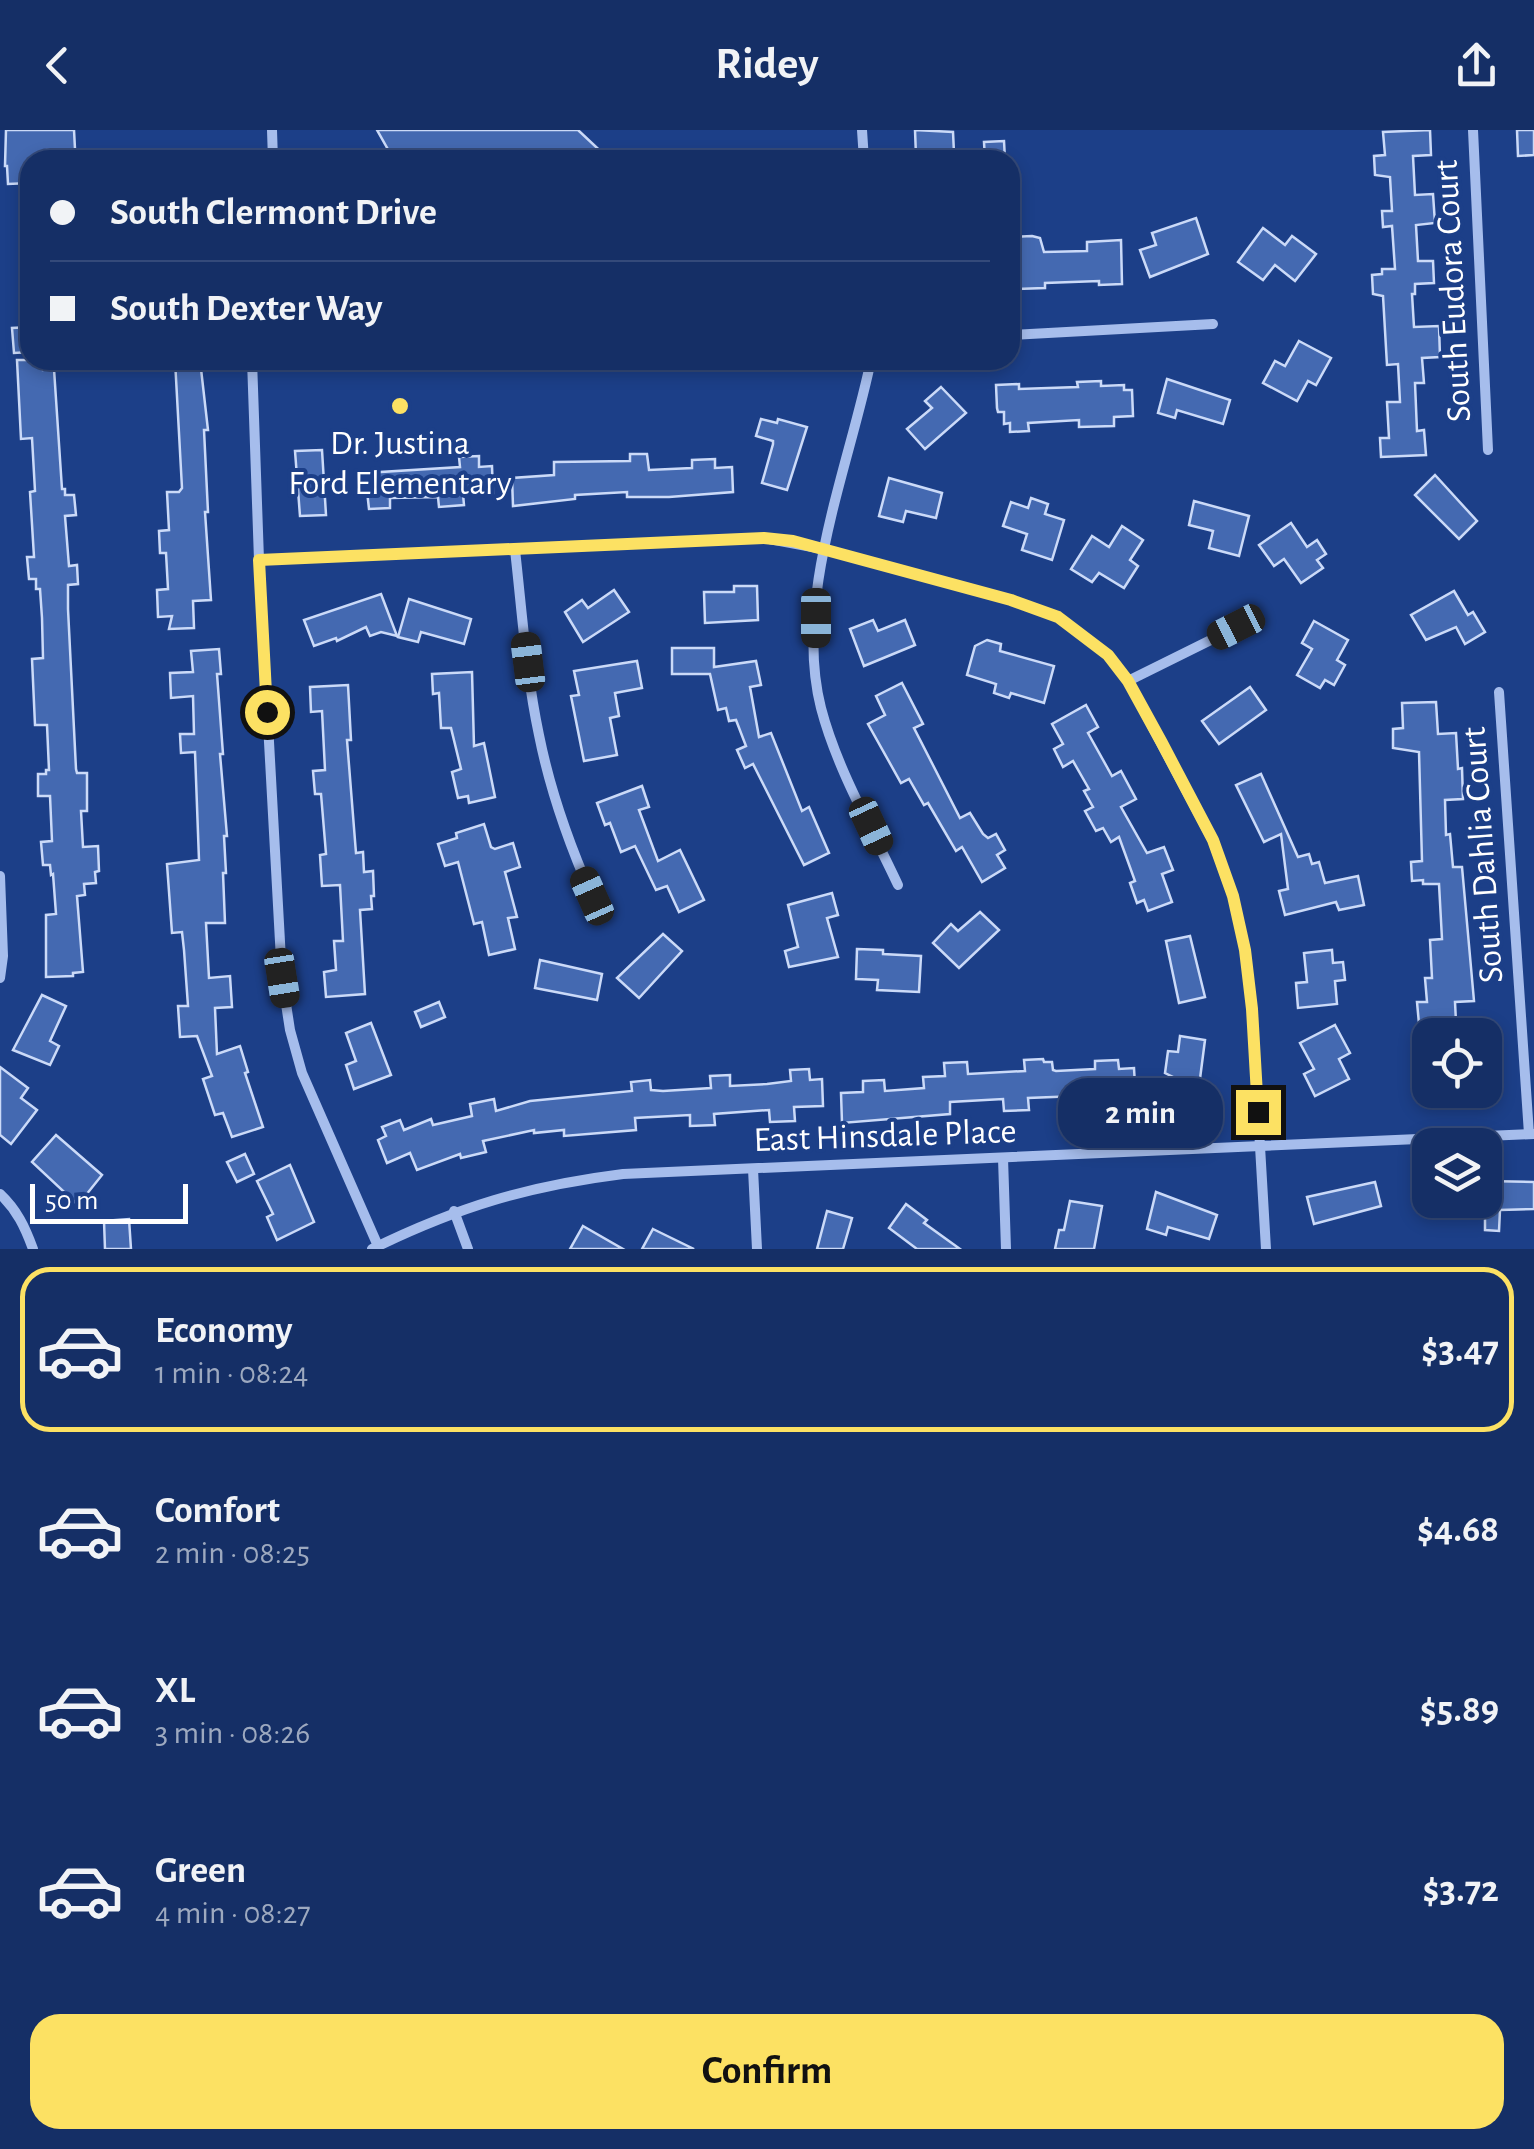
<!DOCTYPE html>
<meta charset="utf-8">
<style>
:root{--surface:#152f66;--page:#1e376c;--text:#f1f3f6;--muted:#9da9bf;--line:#344a7a;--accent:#fce163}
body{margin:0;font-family:"Alegreya Sans",sans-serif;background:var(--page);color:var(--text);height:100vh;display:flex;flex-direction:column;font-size:38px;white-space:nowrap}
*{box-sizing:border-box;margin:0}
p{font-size:32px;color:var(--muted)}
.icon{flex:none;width:55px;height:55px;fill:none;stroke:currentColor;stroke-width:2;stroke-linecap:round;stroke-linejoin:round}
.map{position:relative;height:1119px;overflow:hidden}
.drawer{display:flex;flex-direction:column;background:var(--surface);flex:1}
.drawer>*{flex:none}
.hud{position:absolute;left:20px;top:20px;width:1000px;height:220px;border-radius:30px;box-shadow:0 5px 15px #0003,0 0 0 2px var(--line);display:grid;align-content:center;height:220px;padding:0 30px;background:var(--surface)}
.controls{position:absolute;left:1412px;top:888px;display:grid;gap:20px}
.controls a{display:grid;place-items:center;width:90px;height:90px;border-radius:20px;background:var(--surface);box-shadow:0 5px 15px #0003,0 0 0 2px var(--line);font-size:50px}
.scale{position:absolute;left:30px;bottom:25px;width:158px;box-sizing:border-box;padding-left:10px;border:5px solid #fff;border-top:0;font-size:28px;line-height:35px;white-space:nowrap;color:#fff;-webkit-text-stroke:8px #1c3f88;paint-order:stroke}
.end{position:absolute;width:45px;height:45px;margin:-22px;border:12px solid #fce163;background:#111;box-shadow:0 0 0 5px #111}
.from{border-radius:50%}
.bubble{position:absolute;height:70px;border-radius:30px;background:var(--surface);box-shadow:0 5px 15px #0003,0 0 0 2px var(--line);font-size:32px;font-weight:700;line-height:70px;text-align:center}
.car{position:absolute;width:30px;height:60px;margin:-30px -15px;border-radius:12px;box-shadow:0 0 8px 2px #0007;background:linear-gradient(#222 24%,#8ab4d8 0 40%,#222 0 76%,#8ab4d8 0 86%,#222 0)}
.hud b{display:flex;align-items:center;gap:35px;height:95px;font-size:38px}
.hud b+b{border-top:2px solid var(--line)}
.hud i{width:25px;height:25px;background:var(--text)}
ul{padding:18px 0 0;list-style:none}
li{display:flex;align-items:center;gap:30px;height:165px;margin:0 20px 15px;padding:0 10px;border:5px solid transparent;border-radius:30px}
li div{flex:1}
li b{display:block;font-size:38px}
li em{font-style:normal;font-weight:700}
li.selected{border-color:var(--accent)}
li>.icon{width:90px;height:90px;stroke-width:1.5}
.cta{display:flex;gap:20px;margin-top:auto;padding:20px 30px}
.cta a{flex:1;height:115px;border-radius:30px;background:var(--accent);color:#111;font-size:40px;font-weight:700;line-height:115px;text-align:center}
header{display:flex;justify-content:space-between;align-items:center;height:130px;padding:0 30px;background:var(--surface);font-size:45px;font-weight:700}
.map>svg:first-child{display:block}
.building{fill:#4469b1;stroke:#cbdaf8;stroke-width:2.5}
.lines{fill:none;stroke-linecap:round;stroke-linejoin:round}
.minor{stroke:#a6bdec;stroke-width:10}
.route{stroke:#fce163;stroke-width:12}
.poi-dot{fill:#fce163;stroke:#1c3f88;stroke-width:4}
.labels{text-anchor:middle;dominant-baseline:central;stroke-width:8;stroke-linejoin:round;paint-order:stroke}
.street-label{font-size:35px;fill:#fff;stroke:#1c3f88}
.poi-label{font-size:35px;fill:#fff;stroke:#1c3f88}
</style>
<header><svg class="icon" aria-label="back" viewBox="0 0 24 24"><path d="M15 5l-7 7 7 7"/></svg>Ridey<svg class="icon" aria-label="share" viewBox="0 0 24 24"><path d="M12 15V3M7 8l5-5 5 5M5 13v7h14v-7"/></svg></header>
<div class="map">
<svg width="1534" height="1119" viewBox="0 0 1534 1119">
<rect width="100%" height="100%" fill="#1c3f88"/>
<!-- building -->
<g class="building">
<polygon points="6,0 74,0 75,19 47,20 47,30 30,30 30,53 8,54 7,36 5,36"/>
<polygon points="377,0 578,0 610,30 394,30"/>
<polygon points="915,0 953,2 954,23 916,26"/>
<polygon points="1430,0 1431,25 1413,26 1415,65 1433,64 1435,93 1416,95 1418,131 1433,131 1434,153 1415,154 1415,164 1412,164 1414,197 1439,196 1440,227 1422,228 1424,253 1415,253 1417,301 1424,300 1426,325 1381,327 1380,308 1389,308 1387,272 1400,272 1398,234 1387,235 1383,166 1373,164 1372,145 1382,144 1382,139 1395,139 1392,96 1383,97 1382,81 1392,81 1390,47 1375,45 1374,26 1385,25 1383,2"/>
<polygon points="1517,0 1534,0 1534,25 1518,26"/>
<polygon points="1004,11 1005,30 985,30 984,12"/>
<polygon points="1196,88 1208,124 1150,147 1140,120 1156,115 1152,103"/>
<polygon points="1263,98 1285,115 1292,106 1316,124 1295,151 1275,135 1263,150 1238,132"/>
<polygon points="1032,106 1040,108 1044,122 1087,121 1087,112 1121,110 1122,154 1099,155 1099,151 1045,153 1045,158 1014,159 1013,141 1010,141 1010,107"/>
<polygon points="30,197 30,222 14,223 12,198"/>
<polygon points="1299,211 1331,228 1316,255 1308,251 1297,271 1263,253 1275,231 1285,236"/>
<polygon points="17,230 42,230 43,240 54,239 62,359 65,359 65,365 74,365 76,385 65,386 69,436 77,435 78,454 68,455 68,479 76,639 77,643 87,643 87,681 81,681 83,717 98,716 99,741 95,742 96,753 84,754 85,765 77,766 83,842 73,843 73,846 46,847 46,785 56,784 53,744 51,745 50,735 43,735 41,712 52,711 50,666 38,666 38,644 46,644 46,640 49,640 47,595 35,595 32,529 43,528 42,488 40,459 36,459 36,449 29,449 27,427 34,427 30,362 35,361 32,308 21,309"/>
<polygon points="175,230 200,230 208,300 204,300 208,382 205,382 211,470 193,471 194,498 169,499 172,486 158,487 157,460 168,459 166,423 160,423 159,401 169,400 167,362 179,362 182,358"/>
<polygon points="1167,249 1230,270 1223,294 1177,280 1175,288 1158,283"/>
<polygon points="1101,251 1101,256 1124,255 1124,260 1132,260 1133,286 1114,287 1114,296 1079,297 1079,290 1028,293 1029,301 1010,302 1010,293 1004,294 1004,282 998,282 997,278 996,255 1019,254 1019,259 1078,257 1077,252"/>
<polygon points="941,257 966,283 925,319 907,299 932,278 925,271"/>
<polygon points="761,289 777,293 778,289 807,297 787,360 762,353 773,314 773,311 756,306"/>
<polygon points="322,320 326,385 300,386 295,321"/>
<polygon points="630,324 647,324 649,340 692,338 692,330 715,329 715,338 732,337 733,362 669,367 627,367 627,362 575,365 575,369 513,376 512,348 554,345 554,332 630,331"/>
<polygon points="479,326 479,337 492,336 493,363 463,364 464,375 439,377 438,367 390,368 390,378 369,379 365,343 460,337 459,327"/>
<polygon points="1435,345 1477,391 1459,409 1415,365"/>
<polygon points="889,348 942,363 936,388 906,381 903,392 879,386"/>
<polygon points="1031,368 1048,374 1045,384 1064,390 1052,430 1022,420 1027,404 1003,396 1011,372 1028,378"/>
<polygon points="1194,371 1249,386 1239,426 1209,418 1213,401 1189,395"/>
<polygon points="1291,393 1307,417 1317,410 1326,424 1317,430 1323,438 1301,453 1284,429 1274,436 1259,415"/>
<polygon points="1122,396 1143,410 1130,430 1138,436 1124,458 1099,443 1092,452 1071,439 1092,406 1109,417"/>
<polygon points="734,456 757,456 758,490 705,493 704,462 734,462"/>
<polygon points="614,460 629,482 583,512 565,482 582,470 588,478"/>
<polygon points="1454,461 1468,485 1473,482 1485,502 1465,514 1456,497 1426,510 1411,485"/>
<polygon points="381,464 397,506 381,502 370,506 366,497 337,511 336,508 314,516 304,490"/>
<polygon points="409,469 471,489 464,514 421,502 418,512 398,507"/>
<polygon points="873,490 878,501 905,490 915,515 864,536 850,499"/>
<polygon points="1314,491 1348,510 1337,530 1345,535 1334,555 1325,550 1320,558 1297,545 1312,519 1302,513"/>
<polygon points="987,510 1001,514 1000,521 1054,536 1044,573 1011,563 1009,568 994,563 996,554 967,545 975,516"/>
<polygon points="672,518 714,518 714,537 756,531 761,555 750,557 759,607 771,603 802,681 809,677 829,723 804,735 753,634 745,638 737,620 746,616 736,590 729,591 726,578 718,580 710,544 672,544"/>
<polygon points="219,519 221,544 217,544 223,624 220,624 227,706 224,706 226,743 223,743 225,793 206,793 209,848 230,846 232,877 215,878 217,924 240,916 248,942 245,943 263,997 232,1007 223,983 215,985 203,949 212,946 197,906 180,907 178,876 188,876 184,820 182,802 172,803 167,734 199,730 195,622 181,623 180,604 194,604 193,566 171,568 170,543 193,542 191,521"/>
<polygon points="637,531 642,558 615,563 619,586 610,588 617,625 584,631 571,566 579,565 574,541"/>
<polygon points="472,542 474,616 484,613 495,667 469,673 468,666 458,668 452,642 461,639 451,598 441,598 439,563 433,564 432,544"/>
<polygon points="902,553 923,594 914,598 960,688 970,683 983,704 988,708 996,704 1005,720 997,725 1005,738 982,752 962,717 956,721 928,673 924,675 909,649 901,653 868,594 885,585 876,566"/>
<polygon points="348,555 351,610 347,610 356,723 363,722 364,742 373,741 374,766 371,766 372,779 360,780 365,864 326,867 324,842 336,840 334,811 343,811 340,755 322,756 320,725 326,724 321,664 315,664 313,641 325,640 322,581 311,582 310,557"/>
<polygon points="1250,557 1266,580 1219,614 1202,591"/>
<polygon points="1436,572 1438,604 1456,603 1458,639 1462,638 1463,669 1445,670 1446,705 1450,704 1453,737 1462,737 1474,871 1455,872 1456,892 1419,894 1417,872 1427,872 1425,848 1432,848 1430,810 1442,809 1439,754 1423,754 1423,750 1412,751 1411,732 1422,731 1419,622 1393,618 1393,599 1403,598 1402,573"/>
<polygon points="1086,575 1098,597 1088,603 1112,646 1121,641 1136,669 1121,677 1147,723 1164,717 1173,740 1162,744 1172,772 1148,781 1144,770 1137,773 1130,753 1135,751 1119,707 1111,712 1103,698 1096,701 1085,681 1093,677 1084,661 1089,659 1073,631 1063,637 1054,619 1063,614 1052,594"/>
<polygon points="1261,644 1298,727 1309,724 1312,734 1319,732 1325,753 1358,746 1364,775 1339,780 1336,772 1285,785 1279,761 1288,759 1281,704 1264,712 1236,655"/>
<polygon points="642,656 649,677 639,680 658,731 680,720 704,770 679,782 667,756 656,760 635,716 621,722 610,693 605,695 597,673"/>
<polygon points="484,694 491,717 495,719 513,713 520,737 505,742 517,787 508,788 515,819 489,825 482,792 474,794 458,732 445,736 438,714 457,708 456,703"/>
<polygon points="832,763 838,785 827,788 838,827 789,837 785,821 798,817 788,775"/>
<polygon points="980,782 999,800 959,838 933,813 951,794 958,801"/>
<polygon points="663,804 682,821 639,868 617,848"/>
<polygon points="1190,806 1205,867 1179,873 1166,811"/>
<polygon points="857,819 883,820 883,824 921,826 919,862 877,860 878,850 856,849"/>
<polygon points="1332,820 1333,833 1343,832 1345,850 1335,851 1337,874 1298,878 1296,853 1307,852 1304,823"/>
<polygon points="540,830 602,844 597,870 535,858"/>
<polygon points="42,865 66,876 50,911 59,916 50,935 13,920"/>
<polygon points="439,872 445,887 421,897 415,882"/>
<polygon points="371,893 391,945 354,959 346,935 356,931 346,903"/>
<polygon points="1335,895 1350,923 1339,929 1349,949 1315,966 1304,944 1314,939 1300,913"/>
<polygon points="1180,906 1205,910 1197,972 1172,968 1175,948 1165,943 1168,921 1178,922"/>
<polygon points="1043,929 1044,932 1052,932 1053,940 1056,941 1095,939 1095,931 1118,930 1119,939 1134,938 1136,973 1111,974 1111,968 1079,970 1078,966 1028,968 1029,980 1004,981 1003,969 950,972 950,984 842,993 841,963 863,962 863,951 884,950 885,961 924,958 923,947 945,946 944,933 967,932 968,944 1025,941 1024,930"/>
<polygon points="0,937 28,958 21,968 37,980 11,1014 0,1005"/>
<polygon points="809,939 810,950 822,949 823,976 794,977 795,991 770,992 769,980 714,984 715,995 690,996 690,985 635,988 636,1000 564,1006 564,1000 534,1003 534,1000 483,1011 486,1022 461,1028 460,1024 417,1040 410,1023 387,1033 378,1010 386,1006 382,997 400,990 404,1000 431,989 433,995 472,986 470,974 494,969 496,981 530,971 632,961 631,952 650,950 651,960 663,961 711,958 710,946 730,945 730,956 767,954 791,951 790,940"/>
<polygon points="56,1005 102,1045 78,1075 32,1032"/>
<polygon points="245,1024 254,1044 237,1052 227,1032"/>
<polygon points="290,1035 314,1092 277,1110 267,1087 273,1084 257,1051"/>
<polygon points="1485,1051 1534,1052 1534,1079 1500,1080 1499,1101 1485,1100"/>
<polygon points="1375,1052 1381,1076 1314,1094 1307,1067"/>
<polygon points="1156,1062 1217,1085 1209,1109 1168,1097 1166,1105 1147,1099"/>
<polygon points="1070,1071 1102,1076 1094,1119 1055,1119 1059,1100 1064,1100"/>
<polygon points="906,1074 927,1090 924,1093 960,1119 917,1119 889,1098"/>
<polygon points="827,1081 852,1088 843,1119 817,1119"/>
<polygon points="129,1089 131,1119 105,1119 104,1091"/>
<polygon points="583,1096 623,1119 570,1119"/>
<polygon points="653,1099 694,1119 642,1119"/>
</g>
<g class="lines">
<!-- minor -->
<g class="minor">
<polyline points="272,0 273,30"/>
<polyline points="862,0 864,30"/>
<polyline points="1473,0 1488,320"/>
<polyline points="1010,205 1213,194"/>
<polyline points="252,230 259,430 282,848 290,900 302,943 378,1116"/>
<path d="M871,230C849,337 793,469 821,578C837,639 871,697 898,755"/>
<path d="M515,420C522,481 526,544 539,605C550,660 569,714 592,766"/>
<polyline points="259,430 764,408 823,419 1011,470 1058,487 1108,525 1128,551 1213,711 1233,767 1245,819 1252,879 1266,1119"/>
<polyline points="1128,551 1237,497"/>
<polyline points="1499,562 1529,1004"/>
<polyline points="0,746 3,826 0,848"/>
<polyline points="1003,1028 1006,1119"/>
<polyline points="753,1039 757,1119"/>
<path d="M0,1064C17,1080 25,1097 33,1119"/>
<polyline points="454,1081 468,1119"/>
<path d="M372,1119C458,1077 527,1056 623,1044L1534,1004"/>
</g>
</g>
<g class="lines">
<!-- route -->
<polyline class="route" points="267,582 259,430 764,408 793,411 1011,470 1058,487 1108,525 1128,551 1162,613 1213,710 1233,766 1245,820 1252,879 1258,982"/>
</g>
<!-- markers -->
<circle class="poi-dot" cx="400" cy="276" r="10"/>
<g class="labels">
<!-- street labels -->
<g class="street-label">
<text transform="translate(1453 161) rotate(-93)">South Eudora Court</text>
<text transform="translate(1483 725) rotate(-94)">South Dahlia Court</text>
<text transform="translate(885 1006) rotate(-2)">East Hinsdale Place</text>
</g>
<!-- poi labels -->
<g class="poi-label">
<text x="400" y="313">Dr. Justina<tspan x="400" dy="40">Ford Elementary</tspan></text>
</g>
</g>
</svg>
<div class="controls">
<a><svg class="icon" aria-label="locate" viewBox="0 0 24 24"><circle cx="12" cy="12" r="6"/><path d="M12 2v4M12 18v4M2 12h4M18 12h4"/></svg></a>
<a><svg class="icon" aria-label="layers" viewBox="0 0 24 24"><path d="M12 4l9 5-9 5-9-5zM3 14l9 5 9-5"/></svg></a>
</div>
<div class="scale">50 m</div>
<i class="end from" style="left:267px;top:582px"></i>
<i class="end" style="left:1258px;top:982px"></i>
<div class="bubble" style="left:1058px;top:948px;width:165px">2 min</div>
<i class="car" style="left:816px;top:488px;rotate:180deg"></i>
<i class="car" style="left:1236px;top:497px;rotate:243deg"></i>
<i class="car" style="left:528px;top:532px;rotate:353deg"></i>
<i class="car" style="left:871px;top:696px;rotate:155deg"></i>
<i class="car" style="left:592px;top:766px;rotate:336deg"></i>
<i class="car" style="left:282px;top:848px;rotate:171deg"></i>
<div class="hud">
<b><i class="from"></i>South Clermont Drive</b>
<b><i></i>South Dexter Way</b>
</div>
</div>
<section class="drawer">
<ul>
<li class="selected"><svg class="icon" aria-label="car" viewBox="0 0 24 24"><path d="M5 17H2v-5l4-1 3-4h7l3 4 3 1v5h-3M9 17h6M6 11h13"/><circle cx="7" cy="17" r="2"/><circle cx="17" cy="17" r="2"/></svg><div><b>Economy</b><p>1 min · 08:24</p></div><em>$3.47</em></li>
<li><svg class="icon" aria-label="car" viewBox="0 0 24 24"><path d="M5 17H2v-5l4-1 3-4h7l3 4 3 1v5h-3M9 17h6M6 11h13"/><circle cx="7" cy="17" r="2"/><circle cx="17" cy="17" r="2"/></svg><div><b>Comfort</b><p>2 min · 08:25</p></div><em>$4.68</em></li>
<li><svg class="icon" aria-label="car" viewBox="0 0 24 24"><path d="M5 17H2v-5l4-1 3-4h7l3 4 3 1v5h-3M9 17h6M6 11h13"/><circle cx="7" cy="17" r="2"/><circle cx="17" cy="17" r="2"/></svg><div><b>XL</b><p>3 min · 08:26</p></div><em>$5.89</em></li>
<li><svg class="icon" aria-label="car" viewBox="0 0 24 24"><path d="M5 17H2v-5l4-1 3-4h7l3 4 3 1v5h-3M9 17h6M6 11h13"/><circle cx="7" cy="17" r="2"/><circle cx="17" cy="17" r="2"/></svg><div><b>Green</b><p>4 min · 08:27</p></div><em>$3.72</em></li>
</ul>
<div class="cta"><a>Confirm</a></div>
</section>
